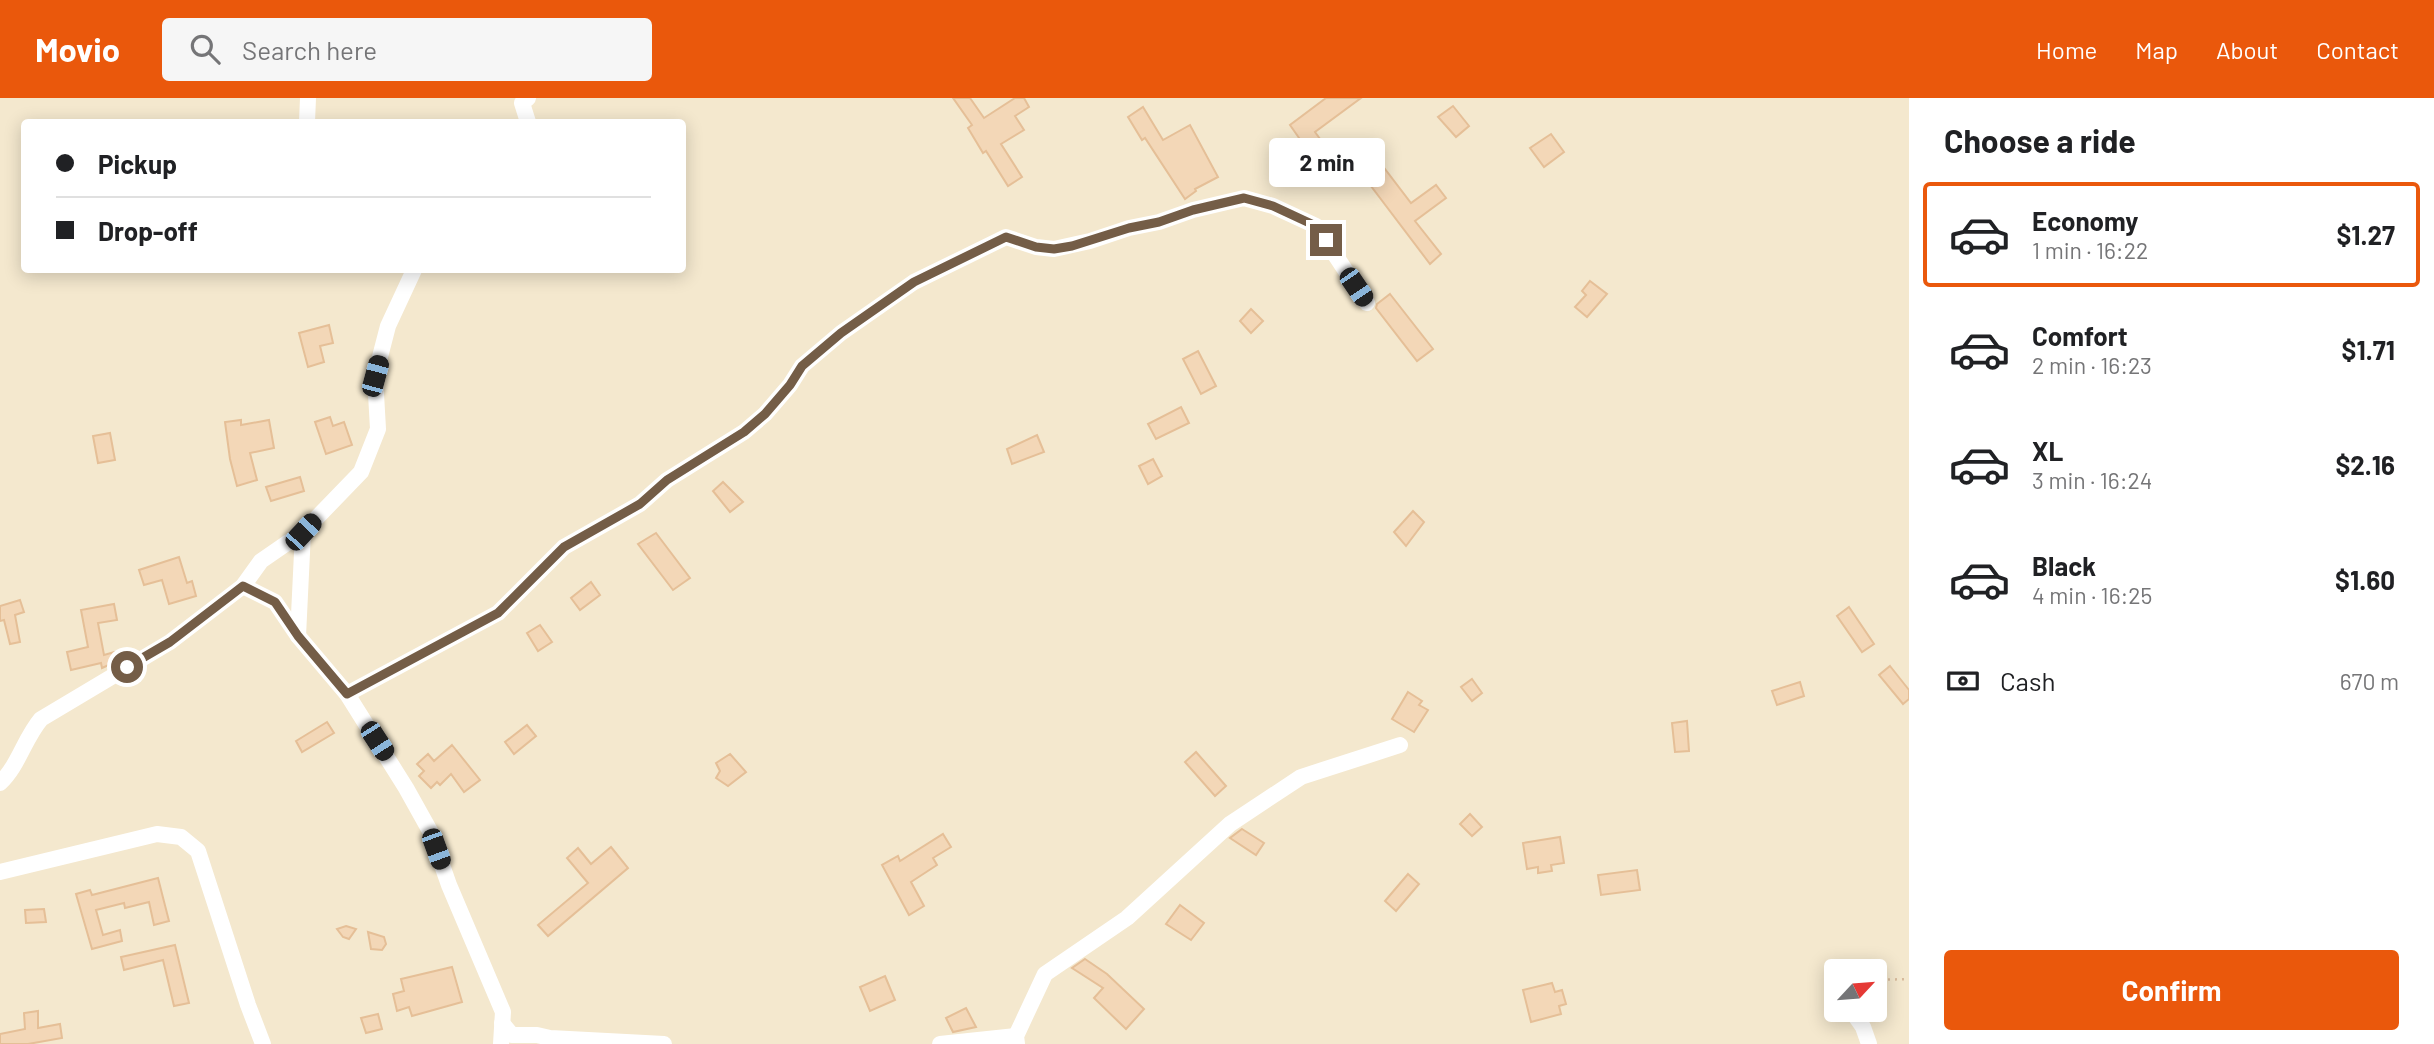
<!DOCTYPE html>
<meta charset="utf-8">
<style>
:root{--surface:#fff;--page:#f6f6f6;--text:#202124;--muted:#757577;--line:#e0e0e0;--accent:#ea580c}
body{margin:0;font-family:Barlow,sans-serif;background:var(--page);color:var(--text);height:100vh;display:flex;flex-direction:column;font-size:26px;white-space:nowrap}
*{box-sizing:border-box;margin:0}
p{font-size:23px;color:var(--muted)}
.icon{flex:none;width:38px;height:38px;fill:none;stroke:currentColor;stroke-width:2;stroke-linecap:round;stroke-linejoin:round}
.map{position:relative;flex:1;overflow:hidden}
.side{display:flex;flex-direction:column;background:var(--surface);width:525px}
.side>*{flex:none}
.guide{position:absolute;left:21px;top:21px;width:665px;height:154px;border-radius:7px;box-shadow:0 4px 18px #0003;display:grid;align-content:center;height:154px;padding:0 35px;background:var(--surface)}
.needle{width:46px;rotate:64deg}
.buttons{position:absolute;left:1824px;top:861px;display:grid;gap:14px}
.buttons a{display:grid;place-items:center;width:63px;height:63px;border-radius:7px;background:var(--surface);box-shadow:0 4px 18px #0003;font-size:35px}
.end{position:absolute;width:32px;height:32px;margin:-16px;border:9px solid #745d47;background:#fff;box-shadow:0 0 0 4px #fff}
.from{border-radius:50%}
.bubble{position:absolute;height:49px;border-radius:7px;background:var(--surface);box-shadow:0 4px 18px #0003;font-size:23px;font-weight:700;line-height:49px;text-align:center}
.car{position:absolute;width:21px;height:42px;margin:-21px -10px;border-radius:9px;box-shadow:0 0 5px 2px #0007;background:linear-gradient(#222 24%,#8ab4d8 0 40%,#222 0 76%,#8ab4d8 0 86%,#222 0)}
.guide b{display:flex;align-items:center;gap:24px;height:66px;font-size:26px}
.guide b+b{border-top:2px solid var(--line)}
.guide i{width:18px;height:18px;background:var(--text)}
ul{padding:0;list-style:none}
li{display:flex;align-items:center;gap:21px;height:105px;margin:0 14px 10px;padding:0 21px;border:4px solid transparent;border-radius:7px}
li div{flex:1}
li b{display:block;font-size:26px}
li em{font-style:normal;font-weight:700}
li.active{border-color:var(--accent)}
li>.icon{width:63px;height:63px;stroke-width:1.5}
h2{padding:0 35px;font-size:32px;line-height:84px}
.pay{display:flex;align-items:center;gap:18px;height:77px;padding:0 35px;font-size:26px}
.pay p{margin-inline-start:auto}
.button{display:flex;gap:14px;margin-top:auto;padding:14px 35px}
.button a{flex:1;height:80px;border-radius:7px;background:var(--accent);color:#fff;font-size:28px;font-weight:700;line-height:80px;text-align:center}
header{display:flex;align-items:center;gap:42px;box-sizing:border-box;height:98px;padding:0 35px;background:var(--accent);color:#fff}
header strong{font-size:33px}
nav{display:flex;gap:38px;margin-inline-start:auto;font-size:24px}
.search{width:490px;height:63px;background:var(--page);display:flex;align-items:center;gap:18px;box-sizing:border-box;padding:0 24px;border-radius:7px;color:var(--muted);font-size:26px}
main{display:flex;flex:1;min-height:0}
.map>svg:first-child{display:block}
.residential{fill:#f4e8ce;fill-rule:evenodd}
.building{fill:#f3d7b7;stroke:#e5bf97;stroke-width:2}
.lines{fill:none;stroke-linecap:round;stroke-linejoin:round}
.path{stroke:#d7ba9b;stroke-width:2.5;stroke-dasharray:2 5;stroke-linecap:butt}
.street{stroke:#fff;stroke-width:16}
.route{stroke:#745d47;stroke-width:9}
</style>
<header>
<strong>Movio</strong>
<div class="search"><svg class="icon" aria-label="search" viewBox="0 0 24 24"><circle cx="10" cy="10" r="6"/><path d="M15 15l6 6"/></svg>Search here</div>
<nav><a>Home</a><a>Map</a><a>About</a><a>Contact</a></nav>
</header>
<main>
<div class="map">
<svg width="1909" height="946" viewBox="0 0 1909 946">
<rect width="100%" height="100%" fill="#fdf5e0"/>
<!-- residential -->
<path class="residential" d="M0,0H1909V946H0ZM24,24H682V172H24ZM1836,873H1874V912H1836Z"/>
<!-- building -->
<g class="building">
<polygon points="953,0 970,0 984,20 1015,0 1024,0 1029,9 1015,18 1024,32 1001,46 1022,79 1008,88 986,53 983,55 968,30 972,27"/>
<polygon points="1326,0 1361,0 1315,34 1336,63 1308,83 1299,70 1313,60 1290,27"/>
<polygon points="1453,8 1469,28 1456,39 1438,19"/>
<polygon points="1143,9 1163,42 1190,27 1218,79 1195,91 1196,93 1185,101 1145,40 1142,42 1128,19"/>
<polygon points="1551,36 1564,54 1544,69 1530,50"/>
<polygon points="1369,50 1411,105 1436,87 1446,100 1415,123 1441,156 1430,166 1352,63"/>
<polygon points="1590,183 1607,196 1587,219 1575,209 1586,197 1582,193"/>
<polygon points="1390,196 1433,251 1417,263 1376,210 1377,206"/>
<polygon points="1251,211 1263,223 1251,235 1240,223"/>
<polygon points="329,227 333,245 320,248 324,264 308,269 299,235"/>
<polygon points="1198,253 1216,288 1201,296 1183,261"/>
<polygon points="1181,309 1189,325 1156,341 1148,326"/>
<polygon points="330,319 333,328 344,324 352,347 326,356 315,324"/>
<polygon points="241,322 241,327 269,322 274,350 250,355 257,382 237,388 230,361 225,324"/>
<polygon points="110,335 115,362 98,365 93,338"/>
<polygon points="1037,337 1044,354 1012,366 1007,351"/>
<polygon points="1153,361 1162,378 1148,386 1139,368"/>
<polygon points="300,379 304,393 271,403 266,389"/>
<polygon points="723,384 743,404 730,414 713,393"/>
<polygon points="1413,413 1424,424 1406,448 1394,434"/>
<polygon points="656,435 690,480 673,492 638,446"/>
<polygon points="179,459 187,485 192,483 196,498 169,506 162,482 144,487 139,472"/>
<polygon points="591,484 600,497 580,512 571,500"/>
<polygon points="20,502 24,514 15,517 20,544 10,546 4,522 0,523 0,508"/>
<polygon points="114,506 117,522 98,525 104,557 118,553 120,562 102,570 101,565 71,572 67,554 88,549 81,512"/>
<polygon points="1849,509 1874,546 1862,554 1837,518"/>
<polygon points="540,527 552,544 538,553 527,535"/>
<polygon points="1890,568 1909,592 1909,601 1903,606 1879,577"/>
<polygon points="1472,581 1482,595 1472,603 1461,589"/>
<polygon points="1800,584 1804,598 1777,607 1772,593"/>
<polygon points="1408,594 1422,603 1419,607 1428,612 1414,634 1392,621"/>
<polygon points="1687,623 1689,653 1675,654 1672,625"/>
<polygon points="327,624 334,635 302,654 296,643"/>
<polygon points="527,627 536,638 514,656 505,644"/>
<polygon points="452,647 480,682 464,694 451,676 440,687 437,684 431,690 419,678 424,673 417,666 428,656 434,663"/>
<polygon points="1196,654 1226,688 1215,698 1185,664"/>
<polygon points="730,656 746,674 728,688 716,680 720,673 716,665"/>
<polygon points="1470,716 1482,729 1472,738 1460,726"/>
<polygon points="1242,731 1264,745 1256,757 1230,740"/>
<polygon points="943,736 951,749 933,760 937,767 911,784 924,808 909,817 882,767 898,758 900,763"/>
<polygon points="1560,739 1564,765 1551,767 1552,773 1538,775 1538,769 1527,771 1523,745"/>
<polygon points="611,749 628,770 548,838 538,827 588,785 567,760 578,750 591,766"/>
<polygon points="1637,772 1640,792 1601,797 1598,777"/>
<polygon points="1408,776 1419,786 1396,813 1385,803"/>
<polygon points="158,780 169,823 154,827 149,804 125,810 124,805 96,812 103,837 120,832 122,843 92,851 76,796 90,792 92,797"/>
<polygon points="1180,807 1204,825 1191,842 1166,826"/>
<polygon points="44,811 46,824 26,825 25,812"/>
<polygon points="346,828 356,831 349,841 343,839 337,831"/>
<polygon points="368,834 384,839 386,846 382,852 371,851"/>
<polygon points="175,847 189,905 174,908 163,862 124,872 121,859"/>
<polygon points="1085,861 1107,876 1144,911 1126,931 1094,900 1103,890 1072,870"/>
<polygon points="452,869 462,904 412,918 409,909 397,913 393,896 404,893 401,881"/>
<polygon points="885,878 895,902 870,913 860,889"/>
<polygon points="1552,885 1555,894 1562,892 1566,906 1559,908 1561,916 1531,924 1523,892"/>
<polygon points="966,910 976,929 953,934 946,920"/>
<polygon points="38,913 38,930 60,926 62,940 28,946 0,946 0,936 25,931 24,915"/>
<polygon points="378,916 382,931 366,935 361,920"/>
</g>
<g class="lines">
<!-- path -->
<polyline class="path" points="1874,882 1909,881"/>
<!-- street -->
<g class="street">
<polyline points="528,0 522,5 528,24"/>
<polyline points="307,24 308,0"/>
<polyline points="243,488 275,504 298,538 347,596 406,690 430,733 449,787 503,914 501,946"/>
<polyline points="298,538 303,434"/>
<polyline points="347,596 498,515 564,449 640,406 667,382 744,334 765,316 790,287 802,268 841,235 914,184 1006,139 1036,149 1054,151 1090,143 1129,130 1159,124 1193,112 1244,100 1273,108 1316,128 1367,205"/>
<path d="M0,685C19,667 24,641 41,621L170,544L243,488L261,463L303,434L361,374L378,331L375,278L388,228L414,172"/>
<polyline points="0,774 157,736 181,739 198,753 248,907 263,946"/>
<polyline points="1851,912 1863,929 1869,946"/>
<polyline points="502,925 512,937 537,937 550,940 664,946"/>
<polyline points="940,946 1016,938"/>
<polyline points="1017,946 1016,938 1045,876 1127,820 1230,726 1301,679 1400,647"/>
</g>
</g>
<g class="lines">
<!-- route -->
<polyline class="route" points="127,569 170,544 243,488 275,504 298,538 347,596 498,515 564,449 640,406 667,382 744,334 765,316 790,287 802,268 841,235 914,184 1006,139 1036,149 1054,151 1072,148 1129,130 1159,124 1193,112 1244,100 1273,108 1316,128 1326,142"/>
</g>
</svg>
<div class="buttons">
<a><svg class="needle" viewBox="-14 -14 28 28"><path d="M0-13l5 13h-10z" fill="#e53935"/><path d="M0 13l5-13h-10z" fill="#757577"/></svg></a>
</div>
<i class="end from" style="left:127px;top:569px"></i>
<i class="end" style="left:1326px;top:142px"></i>
<div class="bubble" style="left:1269px;top:40px;width:116px">2 min</div>
<i class="car" style="left:1356px;top:189px;rotate:146deg"></i>
<i class="car" style="left:375px;top:278px;rotate:15deg"></i>
<i class="car" style="left:303px;top:434px;rotate:43deg"></i>
<i class="car" style="left:377px;top:643px;rotate:147deg"></i>
<i class="car" style="left:436px;top:751px;rotate:160deg"></i>
<div class="guide">
<b><i class="from"></i>Pickup</b>
<b><i></i>Drop-off</b>
</div>
</div>
<section class="side">
<h2>Choose a ride</h2>
<ul>
<li class="active"><svg class="icon" aria-label="car" viewBox="0 0 24 24"><path d="M5 17H2v-5l4-1 3-4h7l3 4 3 1v5h-3M9 17h6M6 11h13"/><circle cx="7" cy="17" r="2"/><circle cx="17" cy="17" r="2"/></svg><div><b>Economy</b><p>1 min · 16:22</p></div><em>$1.27</em></li>
<li><svg class="icon" aria-label="car" viewBox="0 0 24 24"><path d="M5 17H2v-5l4-1 3-4h7l3 4 3 1v5h-3M9 17h6M6 11h13"/><circle cx="7" cy="17" r="2"/><circle cx="17" cy="17" r="2"/></svg><div><b>Comfort</b><p>2 min · 16:23</p></div><em>$1.71</em></li>
<li><svg class="icon" aria-label="car" viewBox="0 0 24 24"><path d="M5 17H2v-5l4-1 3-4h7l3 4 3 1v5h-3M9 17h6M6 11h13"/><circle cx="7" cy="17" r="2"/><circle cx="17" cy="17" r="2"/></svg><div><b>XL</b><p>3 min · 16:24</p></div><em>$2.16</em></li>
<li><svg class="icon" aria-label="car" viewBox="0 0 24 24"><path d="M5 17H2v-5l4-1 3-4h7l3 4 3 1v5h-3M9 17h6M6 11h13"/><circle cx="7" cy="17" r="2"/><circle cx="17" cy="17" r="2"/></svg><div><b>Black</b><p>4 min · 16:25</p></div><em>$1.60</em></li>
</ul>
<div class="pay"><svg class="icon" aria-label="cash" viewBox="0 0 24 24"><path d="M3 7h18v10H3z"/><circle cx="12" cy="12" r="2"/></svg>Cash<p>670 m</p></div>
<div class="button"><a>Confirm</a></div>
</section>
</main>
